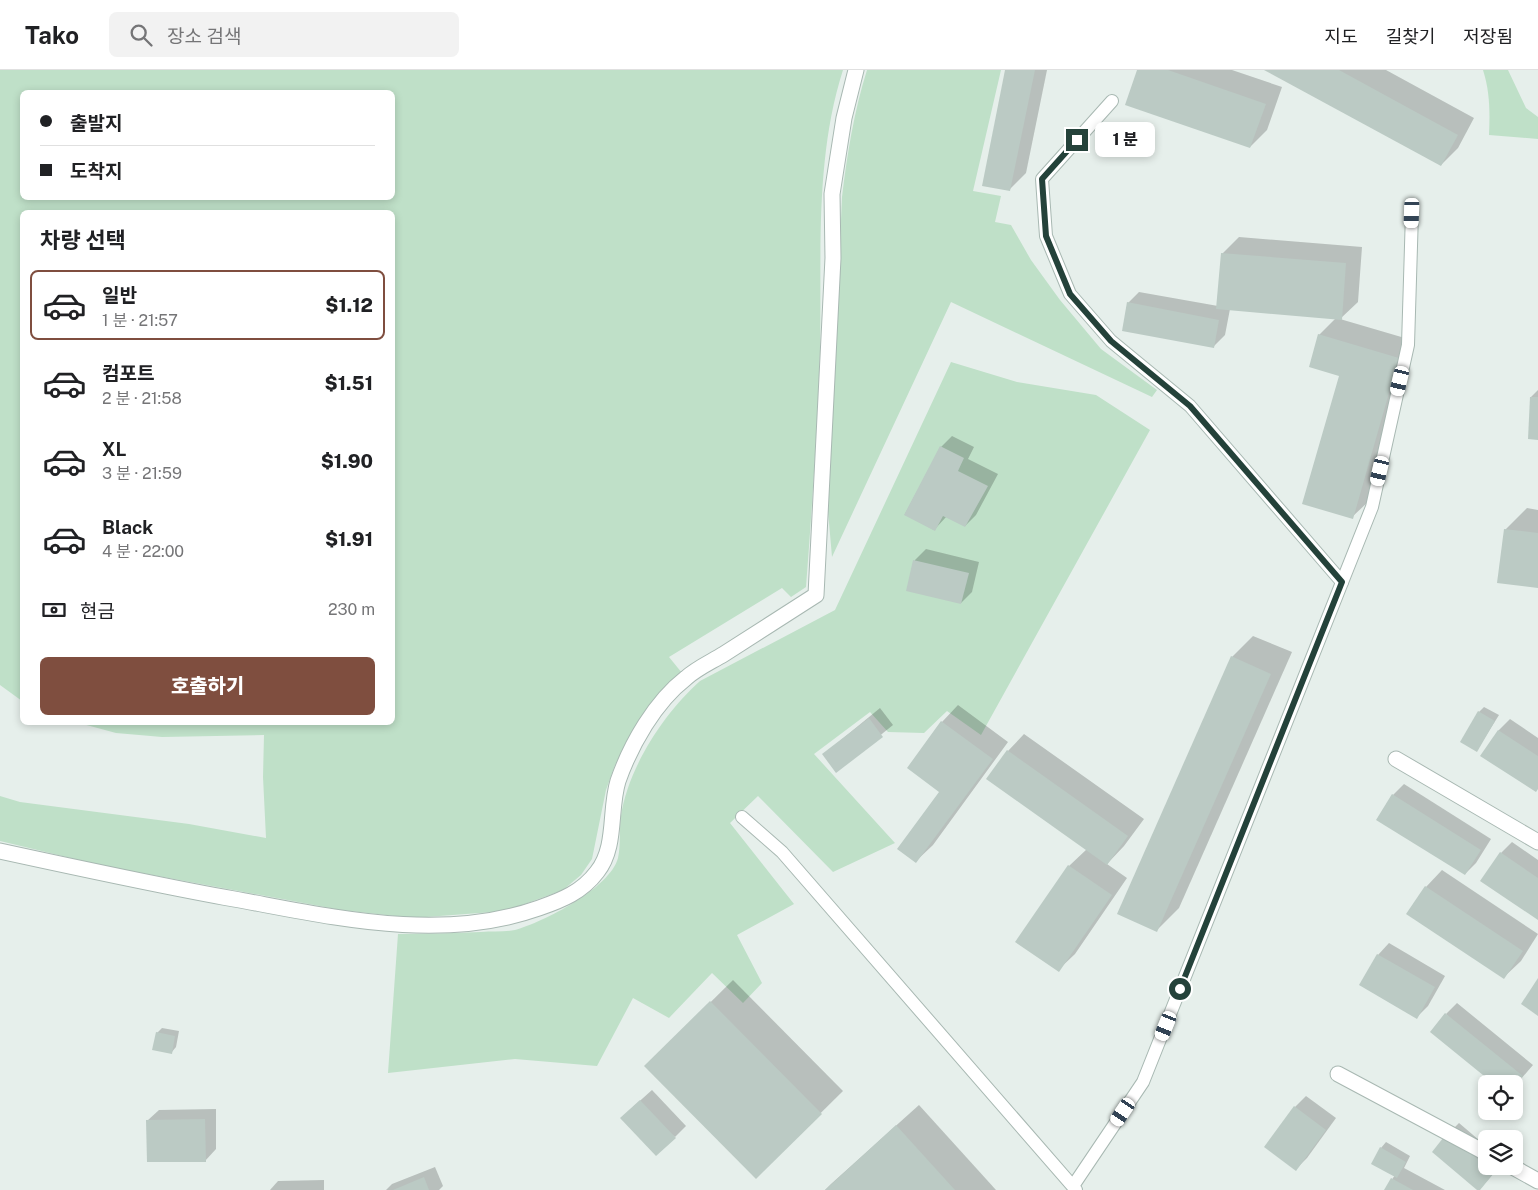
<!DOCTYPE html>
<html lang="ko">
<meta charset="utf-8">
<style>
:root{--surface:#fff;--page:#f2f2f2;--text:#202124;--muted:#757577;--line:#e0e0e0;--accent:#7f4e3f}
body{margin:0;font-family:"Public Sans","Noto Sans KR",sans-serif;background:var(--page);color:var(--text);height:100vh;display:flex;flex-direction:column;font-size:19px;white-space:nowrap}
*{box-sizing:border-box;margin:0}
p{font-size:16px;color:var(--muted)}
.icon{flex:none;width:28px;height:28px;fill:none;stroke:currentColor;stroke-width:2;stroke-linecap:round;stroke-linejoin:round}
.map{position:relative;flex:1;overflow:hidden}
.drawer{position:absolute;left:20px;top:140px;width:375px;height:515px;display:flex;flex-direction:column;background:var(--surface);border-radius:8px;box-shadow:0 2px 8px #0003}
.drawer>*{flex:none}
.guide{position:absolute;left:20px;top:20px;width:375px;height:110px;border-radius:8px;box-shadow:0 2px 8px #0003;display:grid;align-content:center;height:110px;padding:0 20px;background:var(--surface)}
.tools{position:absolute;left:1478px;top:1005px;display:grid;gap:10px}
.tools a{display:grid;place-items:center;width:45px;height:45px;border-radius:8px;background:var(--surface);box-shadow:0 2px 8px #0003;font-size:25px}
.end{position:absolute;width:22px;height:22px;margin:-11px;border:6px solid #24423a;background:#fff;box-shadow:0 0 0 2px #fff}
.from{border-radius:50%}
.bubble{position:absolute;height:35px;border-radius:8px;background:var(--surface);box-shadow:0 2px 8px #0003;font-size:16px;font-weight:800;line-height:35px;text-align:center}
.car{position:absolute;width:15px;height:30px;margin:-15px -8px;border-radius:6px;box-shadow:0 0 4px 1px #0007;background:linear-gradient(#fff 24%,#345 0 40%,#fff 0 76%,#345 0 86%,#fff 0)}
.guide b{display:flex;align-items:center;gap:18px;height:48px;font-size:19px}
.guide b+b{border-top:1px solid var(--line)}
.guide i{width:12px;height:12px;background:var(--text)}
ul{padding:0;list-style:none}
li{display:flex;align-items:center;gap:15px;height:70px;margin:0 10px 8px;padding:0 10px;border:2px solid transparent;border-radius:8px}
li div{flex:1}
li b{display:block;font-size:19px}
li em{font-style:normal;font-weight:800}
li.current{border-color:var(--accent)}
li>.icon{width:45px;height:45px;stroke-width:1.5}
h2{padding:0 20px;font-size:22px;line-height:60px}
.pay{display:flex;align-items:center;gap:12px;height:55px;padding:0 20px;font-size:19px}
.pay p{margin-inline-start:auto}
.action{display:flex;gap:10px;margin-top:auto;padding:10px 20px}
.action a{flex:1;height:58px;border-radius:8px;background:var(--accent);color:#fff;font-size:20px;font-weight:800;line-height:58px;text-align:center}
header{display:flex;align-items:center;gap:30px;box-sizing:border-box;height:70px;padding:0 25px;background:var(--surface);border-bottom:1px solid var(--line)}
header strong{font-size:24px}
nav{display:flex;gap:28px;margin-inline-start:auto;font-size:18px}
.search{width:350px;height:45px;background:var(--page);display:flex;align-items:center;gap:12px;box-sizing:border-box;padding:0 18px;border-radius:8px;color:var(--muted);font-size:19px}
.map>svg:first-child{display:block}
.green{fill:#bfe0c8;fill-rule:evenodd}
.shadow{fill:#0003}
.building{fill:#bbcac4}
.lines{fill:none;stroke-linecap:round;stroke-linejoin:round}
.lane-casing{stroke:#a8b8b2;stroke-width:14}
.street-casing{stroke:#a8b8b2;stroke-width:17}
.lane{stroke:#fff;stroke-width:12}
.street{stroke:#fff;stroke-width:15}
.route{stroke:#24423a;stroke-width:6}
</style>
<header>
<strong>Tako</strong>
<div class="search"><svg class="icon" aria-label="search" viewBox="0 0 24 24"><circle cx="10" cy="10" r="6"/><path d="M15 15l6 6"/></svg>장소 검색</div>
<nav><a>지도</a><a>길찾기</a><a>저장됨</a></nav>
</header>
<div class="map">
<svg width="1538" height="1120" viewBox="0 0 1538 1120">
<rect width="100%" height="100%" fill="#e6efeb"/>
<!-- green -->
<g class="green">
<path d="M0,0H843C814,90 822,190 820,282C817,361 812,439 806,517L791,527L782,518L669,587L682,603L627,673L615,695L606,720L592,789L581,805L563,820L506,841L413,848L341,840L104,796L0,771V726L20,732L189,754L266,768L263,707L264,665L162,667L116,663L79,653L392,652V142H22V631L0,615ZM22,22H392V128H22Z"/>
<path d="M867,0H1001L973,121L1001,126L995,152L1011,155L1031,190L1060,230L1101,279L1157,320L1152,327L951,232L832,487L828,441L842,127C847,85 854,41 867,0Z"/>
<path d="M1483,0H1508L1526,38L1538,47V69L1489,65C1490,42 1490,22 1483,0Z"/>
<path d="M951,292L1017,312L1096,325L1150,360L981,665L947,641L924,663L888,662L870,642L814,684L895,773L833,802L758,726L730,753L794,834L737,865L762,913L743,933L712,903L669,948L633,928L597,996L515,989L388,1003L398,864C426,864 453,863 481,862C492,861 505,862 515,860C544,852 610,818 618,788C621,775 619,759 621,746C628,698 664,643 700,611L835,540Z"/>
</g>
<!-- shadow -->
<g class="shadow">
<polygon points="1007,0 1047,0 1026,103 1009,120"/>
<polygon points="1139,0 1232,0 1282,17 1267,60 1250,77"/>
<polygon points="1266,0 1386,0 1474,48 1458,78 1441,95"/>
<polygon points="1239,167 1362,177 1358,232 1340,249 1415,271 1369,431 1352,447 1341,305 1319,265 1336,248 1230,239 1225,265 1214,276 1128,233 1139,222 1218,236 1222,184"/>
<polygon points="1538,320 1538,369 1531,327"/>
<polygon points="952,366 974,377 968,389 998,404 976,445 965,456 947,446 934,460 905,444 941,377"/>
<polygon points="1527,438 1538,440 1538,517 1505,460"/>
<polygon points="926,479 979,492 972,522 961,533 908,520 915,490"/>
<polygon points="1253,566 1292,582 1179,838 1157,860 1232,587"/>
<polygon points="958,635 1008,672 933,775 916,791 941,721 942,652"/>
<polygon points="1484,637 1499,645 1477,680 1479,642"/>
<polygon points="880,638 893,655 836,701 824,684"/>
<polygon points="1510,649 1538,668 1538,719 1482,685 1499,660"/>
<polygon points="1024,664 1144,749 1124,776 1107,794 1127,808 1075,884 1058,900 1069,796 1087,779 988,708 1008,681"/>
<polygon points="1404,714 1491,769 1476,793 1465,804 1393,725"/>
<polygon points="1512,772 1538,790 1538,849 1501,783"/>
<polygon points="1442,800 1538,864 1521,891 1504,907 1426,817"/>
<polygon points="1389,873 1445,906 1428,936 1417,947 1378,885"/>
<polygon points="733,910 843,1021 756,1107 646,996"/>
<polygon points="1457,933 1533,995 1514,1017 1514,1014 1446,944"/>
<polygon points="162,958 179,961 176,977 171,983 157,963"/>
<polygon points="652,1020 686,1056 675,1067 633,1037"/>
<polygon points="1306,1026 1336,1048 1307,1088 1296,1099 1295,1037"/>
<polygon points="919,1035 996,1120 825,1120 831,1114"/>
<polygon points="216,1039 216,1079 205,1091 147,1051 159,1040"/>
<polygon points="1459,1053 1486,1076 1486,1096 1500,1096 1479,1120 1448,1064"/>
<polygon points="1386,1072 1410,1086 1404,1098 1445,1120 1385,1120 1395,1105 1381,1078"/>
<polygon points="435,1097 443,1116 439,1120 386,1120 392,1114"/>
<polygon points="324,1110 324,1120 270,1120 278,1111"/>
</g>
<!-- building -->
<g class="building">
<polygon points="1005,0 1035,0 1010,121 982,116"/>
<polygon points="1137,0 1168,0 1266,34 1250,78 1125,35"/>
<polygon points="1264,0 1339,0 1458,65 1441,96"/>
<polygon points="1221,183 1346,193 1342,250 1216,239"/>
<polygon points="1127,232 1219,250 1214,278 1122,261"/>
<polygon points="1318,264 1399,288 1353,449 1302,434 1339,306 1309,297"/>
<polygon points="1530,327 1538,327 1538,370 1528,369"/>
<polygon points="940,376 964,388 958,401 988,416 965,457 943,446 935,461 904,445"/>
<polygon points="1504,459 1538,463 1538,518 1497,513"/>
<polygon points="913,490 969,503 961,534 906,521"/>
<polygon points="1231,586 1271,604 1157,862 1117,844"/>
<polygon points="1478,641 1495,651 1477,682 1460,672"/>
<polygon points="869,648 883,667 836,703 822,684"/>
<polygon points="941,651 993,689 916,793 897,779 939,722 907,698"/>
<polygon points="1498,660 1538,686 1538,719 1536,722 1480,686"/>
<polygon points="1007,680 1128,766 1107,795 986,709"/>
<polygon points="1392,724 1481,780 1465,805 1376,750"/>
<polygon points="1500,782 1538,808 1538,850 1480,811"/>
<polygon points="1068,795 1112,825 1059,902 1015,872"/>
<polygon points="1425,816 1523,881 1504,909 1406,844"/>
<polygon points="1377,884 1435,917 1417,949 1359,915"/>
<polygon points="1538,908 1538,946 1521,934"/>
<polygon points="710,931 822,1044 756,1109 644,996"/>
<polygon points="1445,943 1523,1006 1514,1018 1514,1014 1494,1014 1430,962"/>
<polygon points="156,962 175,966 172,984 152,980"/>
<polygon points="640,1030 676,1068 656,1086 620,1048"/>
<polygon points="1294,1036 1326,1060 1296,1101 1264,1077"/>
<polygon points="205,1049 206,1092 147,1092 146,1050"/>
<polygon points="896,1055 955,1120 825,1120"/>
<polygon points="1447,1063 1494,1103 1480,1120 1477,1120 1432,1082"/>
<polygon points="1380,1077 1406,1092 1397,1108 1371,1094"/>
<polygon points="424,1107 429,1120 393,1120"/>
<polygon points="1391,1108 1413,1120 1384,1120"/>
</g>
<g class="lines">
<!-- lane casing -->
<g class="lane-casing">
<g id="lane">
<polyline points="1112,31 1042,109 1046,166 1070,224 1111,271 1190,336 1342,512"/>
<polyline points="742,747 782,782 1076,1120"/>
<polyline points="1073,1116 1143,1012 1372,437 1408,275 1412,143"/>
</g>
</g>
<!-- street casing -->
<g class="street-casing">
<g id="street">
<polyline points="1396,689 1538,772"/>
<path d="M0,781C78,798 156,815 234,829C334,847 440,873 539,838C562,830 582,822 597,802C617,777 609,740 618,711C631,674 655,632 686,608C697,598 711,592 724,584C755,564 785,545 816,525L833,188L832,124L844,48L856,0"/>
<polyline points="1338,1004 1486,1083"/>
<polyline points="1511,1096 1538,1111"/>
</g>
</g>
<!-- lane -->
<use href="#lane" class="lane"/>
<!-- street -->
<use href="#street" class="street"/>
</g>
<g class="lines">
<!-- route -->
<polyline class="route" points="1077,70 1042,109 1046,166 1070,224 1111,271 1190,336 1342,512 1180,919"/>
</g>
</svg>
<div class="tools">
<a><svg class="icon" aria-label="locate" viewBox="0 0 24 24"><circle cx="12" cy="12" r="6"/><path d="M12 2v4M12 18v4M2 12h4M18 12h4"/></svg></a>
<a><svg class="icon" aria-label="layers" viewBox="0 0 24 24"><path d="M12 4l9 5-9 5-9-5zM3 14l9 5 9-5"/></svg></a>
</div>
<i class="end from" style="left:1180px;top:919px"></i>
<i class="end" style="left:1077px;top:70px"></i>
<div class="bubble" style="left:1095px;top:52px;width:60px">1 분</div>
<i class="car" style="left:1412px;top:143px;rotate:182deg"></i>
<i class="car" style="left:1400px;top:311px;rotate:193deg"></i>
<i class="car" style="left:1380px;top:401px;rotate:193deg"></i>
<i class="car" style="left:1166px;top:956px;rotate:202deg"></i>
<i class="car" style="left:1123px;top:1042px;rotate:214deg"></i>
<div class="guide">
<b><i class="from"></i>출발지</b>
<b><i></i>도착지</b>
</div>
<section class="drawer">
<h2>차량 선택</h2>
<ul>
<li class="current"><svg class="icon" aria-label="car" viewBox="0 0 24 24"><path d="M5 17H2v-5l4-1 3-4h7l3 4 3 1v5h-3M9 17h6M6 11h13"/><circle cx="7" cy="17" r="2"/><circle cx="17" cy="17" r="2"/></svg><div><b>일반</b><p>1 분 · 21:57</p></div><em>$1.12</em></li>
<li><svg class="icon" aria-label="car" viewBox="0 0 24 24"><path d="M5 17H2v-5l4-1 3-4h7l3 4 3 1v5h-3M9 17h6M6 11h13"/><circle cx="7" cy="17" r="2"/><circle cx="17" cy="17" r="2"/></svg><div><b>컴포트</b><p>2 분 · 21:58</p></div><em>$1.51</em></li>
<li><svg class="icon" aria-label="car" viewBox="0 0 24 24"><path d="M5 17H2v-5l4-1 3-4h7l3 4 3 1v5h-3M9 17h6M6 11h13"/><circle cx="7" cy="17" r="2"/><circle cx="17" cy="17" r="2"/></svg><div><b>XL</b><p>3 분 · 21:59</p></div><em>$1.90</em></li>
<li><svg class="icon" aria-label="car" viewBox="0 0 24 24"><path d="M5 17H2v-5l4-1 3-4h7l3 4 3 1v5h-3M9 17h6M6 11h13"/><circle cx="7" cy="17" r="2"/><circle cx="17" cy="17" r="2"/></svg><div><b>Black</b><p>4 분 · 22:00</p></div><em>$1.91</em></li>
</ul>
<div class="pay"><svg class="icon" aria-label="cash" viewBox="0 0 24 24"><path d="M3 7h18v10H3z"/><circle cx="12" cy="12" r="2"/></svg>현금<p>230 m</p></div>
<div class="action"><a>호출하기</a></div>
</section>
</div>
